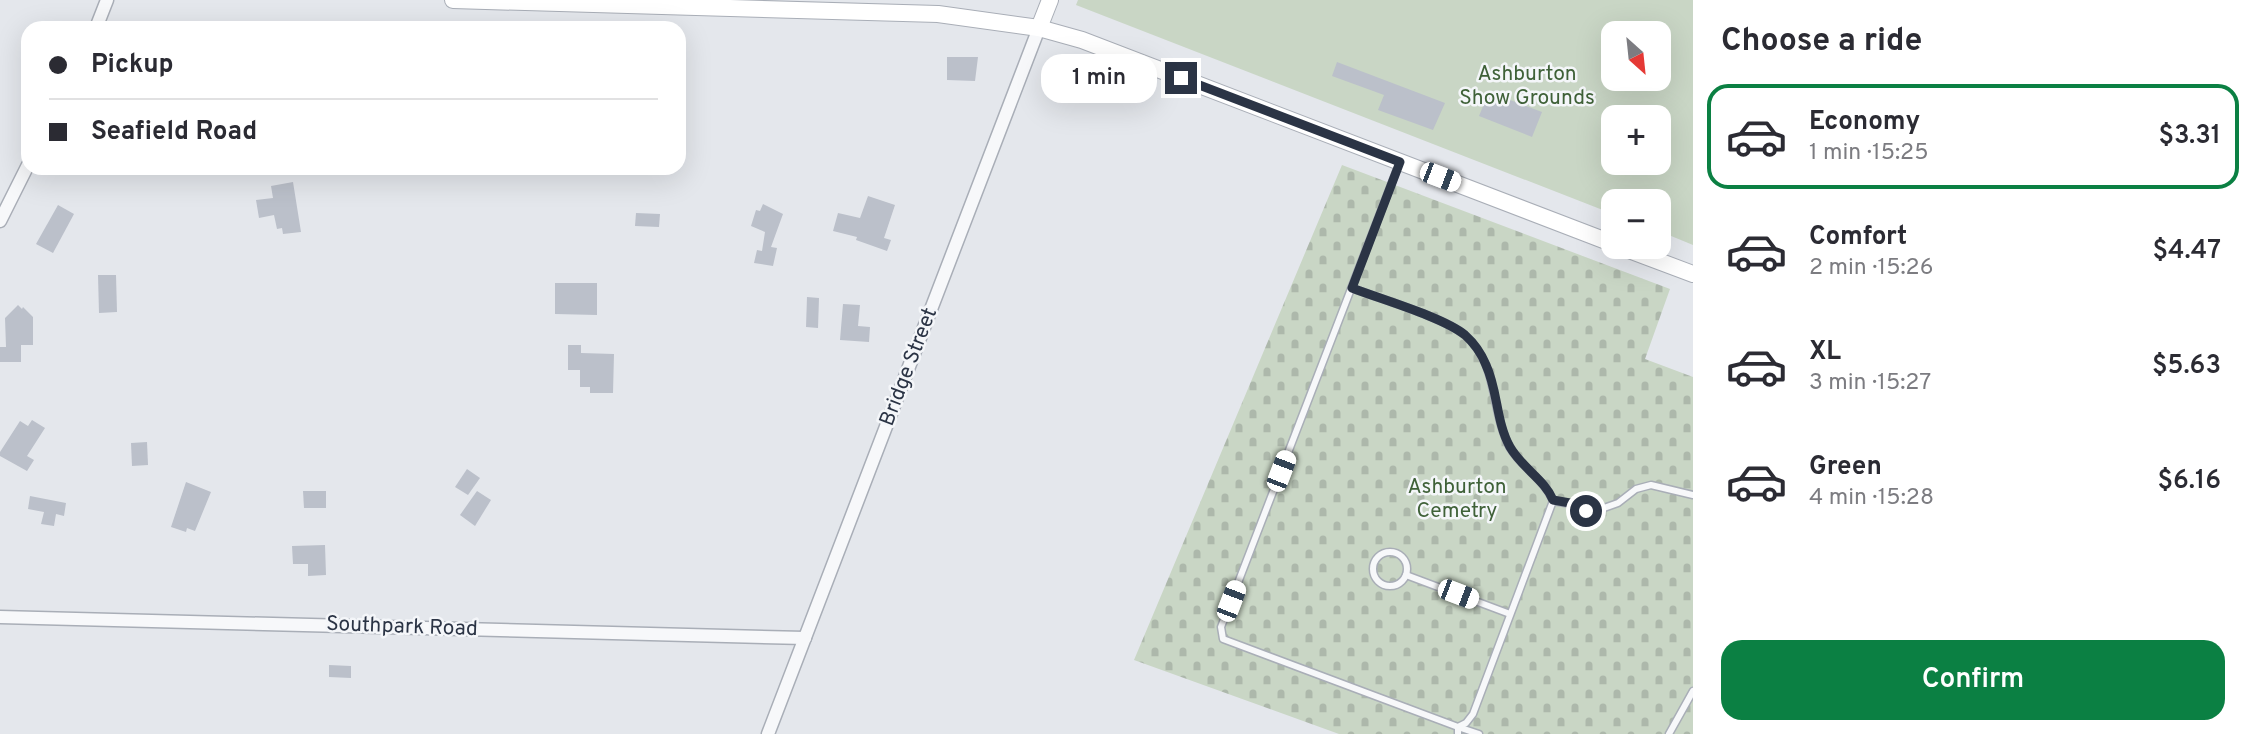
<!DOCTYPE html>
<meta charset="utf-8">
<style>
:root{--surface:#fff;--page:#f2f2f3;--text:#2b2b33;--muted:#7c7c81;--line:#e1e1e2;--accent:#0b8043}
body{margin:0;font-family:Overpass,sans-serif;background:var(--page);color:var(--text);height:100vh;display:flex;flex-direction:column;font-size:26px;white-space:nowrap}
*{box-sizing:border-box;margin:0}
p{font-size:23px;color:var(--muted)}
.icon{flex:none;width:38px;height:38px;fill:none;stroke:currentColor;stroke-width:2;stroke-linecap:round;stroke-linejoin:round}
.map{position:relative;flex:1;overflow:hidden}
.panel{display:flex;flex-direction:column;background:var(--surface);width:560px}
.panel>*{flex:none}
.top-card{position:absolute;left:21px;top:21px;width:665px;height:154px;border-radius:21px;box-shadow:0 7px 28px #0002;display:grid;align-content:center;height:154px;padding:0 28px;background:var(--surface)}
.needle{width:46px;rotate:153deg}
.fabs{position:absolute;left:1601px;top:21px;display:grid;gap:14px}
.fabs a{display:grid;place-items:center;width:70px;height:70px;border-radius:14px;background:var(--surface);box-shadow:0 7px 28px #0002;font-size:35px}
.end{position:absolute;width:32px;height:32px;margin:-16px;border:9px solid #2b3445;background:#fff;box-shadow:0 0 0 4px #fff}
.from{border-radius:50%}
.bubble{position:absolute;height:49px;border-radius:21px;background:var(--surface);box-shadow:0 7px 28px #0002;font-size:23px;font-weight:600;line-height:49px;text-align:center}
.car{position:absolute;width:21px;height:42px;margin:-21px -10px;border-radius:9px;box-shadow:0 0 5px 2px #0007;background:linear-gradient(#fff 24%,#345 0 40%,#fff 0 76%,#345 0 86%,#fff 0)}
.top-card b{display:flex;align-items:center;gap:24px;height:66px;font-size:26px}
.top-card b+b{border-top:2px solid var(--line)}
.top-card i{width:18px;height:18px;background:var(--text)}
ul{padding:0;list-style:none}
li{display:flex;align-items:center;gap:21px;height:105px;margin:0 14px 10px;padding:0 14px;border:4px solid transparent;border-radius:21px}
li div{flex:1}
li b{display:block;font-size:26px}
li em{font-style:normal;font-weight:600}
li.active{border-color:var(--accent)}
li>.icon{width:63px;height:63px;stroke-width:1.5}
h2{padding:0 28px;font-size:32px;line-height:84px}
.primary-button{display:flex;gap:14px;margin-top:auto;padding:14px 28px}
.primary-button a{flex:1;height:80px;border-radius:21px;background:var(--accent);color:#fff;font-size:28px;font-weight:600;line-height:80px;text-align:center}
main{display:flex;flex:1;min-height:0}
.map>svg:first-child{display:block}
.green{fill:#c9d6c5;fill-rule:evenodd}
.cemetery{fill:url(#cemetery-stones)}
.building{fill:#bbc0ca}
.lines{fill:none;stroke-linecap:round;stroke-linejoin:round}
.lane-casing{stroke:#a9aeb7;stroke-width:9}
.street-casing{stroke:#a9aeb7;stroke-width:15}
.secondary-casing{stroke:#a9aeb7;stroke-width:18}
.lane{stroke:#f7f8fa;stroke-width:6}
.street{stroke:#f7f8fa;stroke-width:12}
.secondary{stroke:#fff;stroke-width:16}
.route{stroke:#2b3445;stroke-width:9}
.labels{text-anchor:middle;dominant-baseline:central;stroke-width:5;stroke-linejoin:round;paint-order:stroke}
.park-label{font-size:21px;fill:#3f6138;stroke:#f4f6f9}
.street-label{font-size:21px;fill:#2b3445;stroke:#f4f6f9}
</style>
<main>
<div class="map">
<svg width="1693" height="734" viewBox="0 0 1693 734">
<defs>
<pattern id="cemetery-stones" width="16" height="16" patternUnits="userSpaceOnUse" patternTransform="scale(1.75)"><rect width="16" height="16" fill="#c9d6c5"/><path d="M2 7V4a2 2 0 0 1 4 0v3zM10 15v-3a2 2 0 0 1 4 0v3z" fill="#adb8ab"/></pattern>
</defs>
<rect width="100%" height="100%" fill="#e4e7ec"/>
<!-- green -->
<path class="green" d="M1078,0H1693V245L1659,231V201H1614L1613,214L1076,5ZM1614,33H1659V79H1614ZM1614,117H1659V163H1614Z"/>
<!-- cemetery -->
<polygon class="cemetery" points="1342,165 1670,289 1645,359 1693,377 1693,734 1339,734 1134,660"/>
<!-- building -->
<g class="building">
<polygon points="947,57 978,57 975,81 947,80"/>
<polygon points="1337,62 1445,103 1433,130 1378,110 1384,95 1332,76"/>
<polygon points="1489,92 1542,112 1532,137 1479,116"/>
<polygon points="293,182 301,232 283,234 282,228 277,229 274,215 259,218 256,200 273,198 271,186"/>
<polygon points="868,196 895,205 884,238 891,240 887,251 856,240 857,237 833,231 838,213 860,218"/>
<polygon points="763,204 783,214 771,247 777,248 773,266 754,263 757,250 762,251 765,232 751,226 756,210 760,211"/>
<polygon points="58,205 74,214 53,253 36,244"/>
<polygon points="636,213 660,214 659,227 635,226"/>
<polygon points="98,275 116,275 117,312 99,313"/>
<polygon points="555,283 597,283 597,315 555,314"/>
<polygon points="807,297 819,298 818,328 806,327"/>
<polygon points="843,304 860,305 858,326 870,327 869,342 840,340"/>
<polygon points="18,305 22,309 23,307 33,317 33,345 21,345 21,362 0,362 0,347 6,347 5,318"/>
<polygon points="568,345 581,345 581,353 614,354 613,393 590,393 590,387 580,387 580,370 568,370"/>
<polygon points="32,420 45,428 27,456 34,460 27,471 0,456 0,452 20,421 28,426"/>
<polygon points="147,442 148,465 132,466 131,443"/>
<polygon points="467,469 480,478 468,495 455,487"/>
<polygon points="186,482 211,492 195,531 187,528 186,532 171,527"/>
<polygon points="303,491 326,491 326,508 304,508"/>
<polygon points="477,491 491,500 475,526 460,515"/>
<polygon points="30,496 66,503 64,516 56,514 54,526 41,524 44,512 28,509"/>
<polygon points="325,545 326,575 308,576 308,564 293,564 292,546"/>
<polygon points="329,665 351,666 351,678 329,677"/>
</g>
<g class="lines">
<!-- lane casing -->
<g class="lane-casing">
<g id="lane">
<path d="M1352,288C1380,299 1443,317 1465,335C1475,344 1484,358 1488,371C1496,395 1497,424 1510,448C1522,468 1545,480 1553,501L1473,714L1466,723L1458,727L1223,639L1221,627L1399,164"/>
<polyline points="1553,501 1601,509 1618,503 1636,489 1651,485 1693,495"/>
<circle cx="1390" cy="569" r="17"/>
<polyline points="1406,575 1510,614"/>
<polyline points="1458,734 1458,727 1479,734"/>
<polyline points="1669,734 1693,691"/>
</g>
</g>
<!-- street casing -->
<g class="street-casing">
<g id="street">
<polyline points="96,28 107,0"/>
<polyline points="0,221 28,165"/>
<polyline points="0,617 805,638"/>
<polyline points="768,734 1039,28"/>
</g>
</g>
<!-- secondary casing -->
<g class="secondary-casing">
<g id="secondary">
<polyline points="453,0 938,14 1039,28 1082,40 1614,244"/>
<polyline points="1039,28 1050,0"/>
<polyline points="1621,247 1693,274"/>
</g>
</g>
<!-- lane -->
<use href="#lane" class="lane"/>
<!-- street -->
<use href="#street" class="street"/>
<!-- secondary -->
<use href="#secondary" class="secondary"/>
</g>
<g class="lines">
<!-- route -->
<path class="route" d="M1181,78L1400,162L1352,288C1380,299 1443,317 1465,335C1474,343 1482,355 1486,365C1498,391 1496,422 1510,447C1522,468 1545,480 1553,500L1587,506L1586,511"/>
</g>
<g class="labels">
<!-- park labels -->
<g class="park-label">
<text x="1527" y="74">Ashburton<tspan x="1527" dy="24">Show Grounds</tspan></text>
<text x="1457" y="487">Ashburton<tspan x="1457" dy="24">Cemetry</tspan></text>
</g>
<!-- street labels -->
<g class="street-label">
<text transform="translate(909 367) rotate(-69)">Bridge Street</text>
<text transform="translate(402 627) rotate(2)">Southpark Road</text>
</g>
</g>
</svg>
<div class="fabs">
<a><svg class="needle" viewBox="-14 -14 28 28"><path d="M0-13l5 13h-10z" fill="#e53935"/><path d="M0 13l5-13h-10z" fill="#7c7c81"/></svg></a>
<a>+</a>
<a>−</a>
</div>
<i class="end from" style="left:1586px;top:511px"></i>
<i class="end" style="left:1181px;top:78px"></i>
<div class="bubble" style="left:1041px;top:54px;width:116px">1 min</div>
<i class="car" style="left:1440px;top:177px;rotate:111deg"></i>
<i class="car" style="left:1281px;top:471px;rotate:21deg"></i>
<i class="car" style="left:1458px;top:594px;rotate:111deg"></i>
<i class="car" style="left:1231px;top:601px;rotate:21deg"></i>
<div class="top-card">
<b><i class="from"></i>Pickup</b>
<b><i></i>Seafield Road</b>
</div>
</div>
<section class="panel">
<h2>Choose a ride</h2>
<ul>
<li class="active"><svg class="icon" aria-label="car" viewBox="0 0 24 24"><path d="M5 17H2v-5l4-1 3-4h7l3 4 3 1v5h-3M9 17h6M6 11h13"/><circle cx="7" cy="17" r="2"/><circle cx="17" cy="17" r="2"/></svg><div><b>Economy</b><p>1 min · 15:25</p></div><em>$3.31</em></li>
<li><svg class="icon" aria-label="car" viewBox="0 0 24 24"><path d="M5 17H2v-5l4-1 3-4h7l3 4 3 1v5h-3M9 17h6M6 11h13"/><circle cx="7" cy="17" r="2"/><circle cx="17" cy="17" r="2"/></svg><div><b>Comfort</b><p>2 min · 15:26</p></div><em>$4.47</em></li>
<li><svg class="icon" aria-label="car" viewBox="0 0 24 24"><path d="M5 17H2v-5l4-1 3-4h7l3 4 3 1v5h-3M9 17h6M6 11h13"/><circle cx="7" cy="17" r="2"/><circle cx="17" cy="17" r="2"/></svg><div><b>XL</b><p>3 min · 15:27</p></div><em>$5.63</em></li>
<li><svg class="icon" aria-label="car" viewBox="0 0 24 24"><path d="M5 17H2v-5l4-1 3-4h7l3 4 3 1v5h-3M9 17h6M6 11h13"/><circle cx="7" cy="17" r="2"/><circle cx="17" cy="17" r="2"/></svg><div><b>Green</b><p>4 min · 15:28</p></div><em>$6.16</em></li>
</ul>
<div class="primary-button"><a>Confirm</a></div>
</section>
</main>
